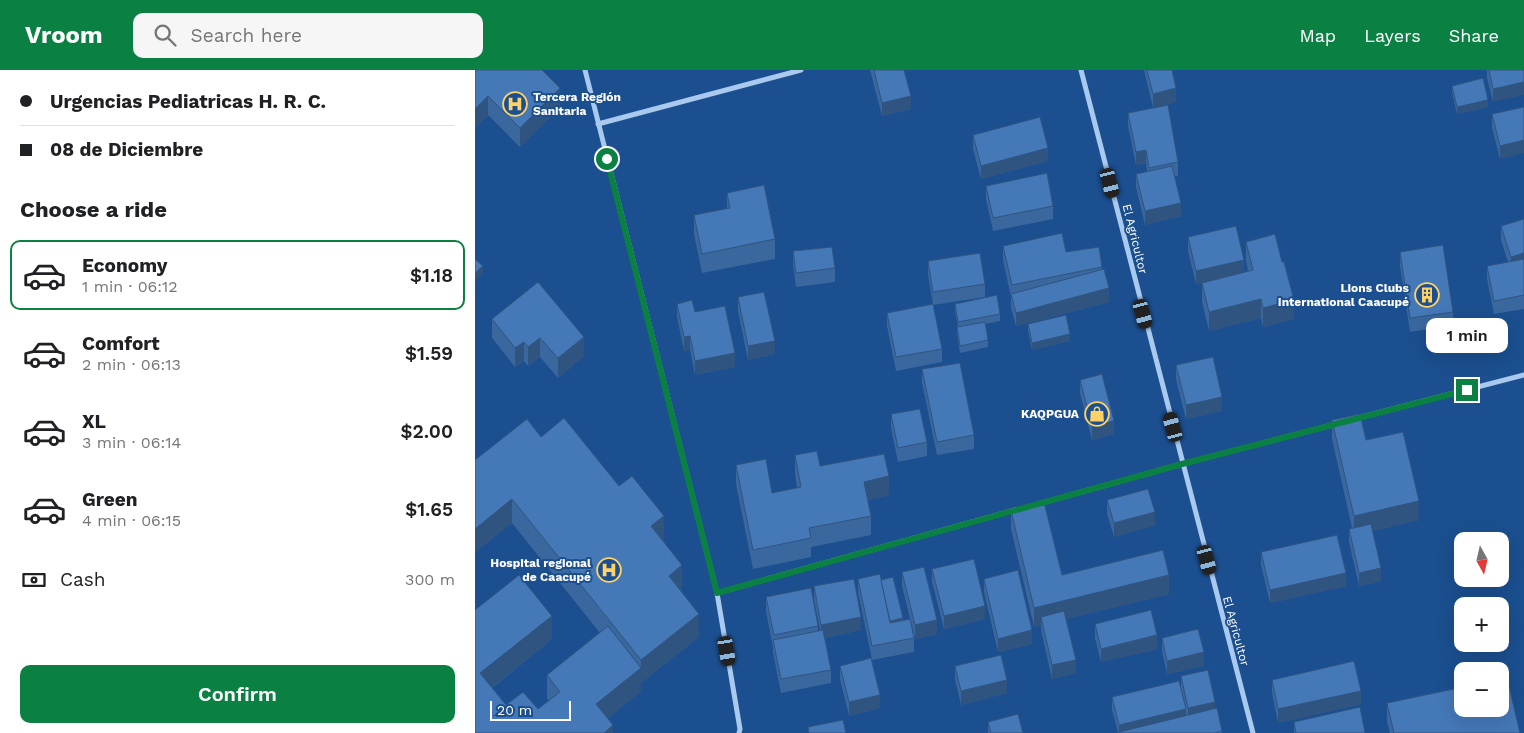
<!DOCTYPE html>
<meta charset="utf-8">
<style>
:root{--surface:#fff;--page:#f6f6f6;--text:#202124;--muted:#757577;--line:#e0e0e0;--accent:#0b8043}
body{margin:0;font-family:"Work Sans",sans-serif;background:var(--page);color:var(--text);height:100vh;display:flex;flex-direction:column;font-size:19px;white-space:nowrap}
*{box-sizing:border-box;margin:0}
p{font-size:16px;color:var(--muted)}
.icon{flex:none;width:28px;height:28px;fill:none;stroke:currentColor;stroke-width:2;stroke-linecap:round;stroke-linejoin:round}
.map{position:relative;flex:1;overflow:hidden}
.sheet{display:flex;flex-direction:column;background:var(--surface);width:475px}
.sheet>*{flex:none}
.guide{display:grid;align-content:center;height:110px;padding:0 20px;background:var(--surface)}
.needle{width:32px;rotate:172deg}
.controls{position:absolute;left:979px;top:462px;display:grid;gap:10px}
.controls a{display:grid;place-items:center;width:55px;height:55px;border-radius:10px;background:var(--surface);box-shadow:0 5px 20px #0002;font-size:25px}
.scale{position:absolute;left:15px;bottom:12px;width:81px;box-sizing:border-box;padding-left:5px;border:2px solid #fff;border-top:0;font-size:14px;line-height:18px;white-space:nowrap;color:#fff;-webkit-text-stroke:4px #1b4f8f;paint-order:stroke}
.end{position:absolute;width:22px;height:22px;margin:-11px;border:6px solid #0b8043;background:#fff;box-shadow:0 0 0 2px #fff}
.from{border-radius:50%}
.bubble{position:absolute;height:35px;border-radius:10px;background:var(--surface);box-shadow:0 5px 20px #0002;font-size:16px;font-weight:600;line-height:35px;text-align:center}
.car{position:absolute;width:15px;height:30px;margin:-15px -8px;border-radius:6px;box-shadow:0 0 4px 1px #0007;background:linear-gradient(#222 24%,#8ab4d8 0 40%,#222 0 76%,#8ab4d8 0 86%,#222 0)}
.guide b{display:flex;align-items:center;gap:18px;height:48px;font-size:19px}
.guide b+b{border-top:1px solid var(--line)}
.guide i{width:12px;height:12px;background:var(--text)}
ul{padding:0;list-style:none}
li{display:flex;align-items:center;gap:15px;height:70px;margin:0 10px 8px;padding:0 10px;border:2px solid transparent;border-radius:10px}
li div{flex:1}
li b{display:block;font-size:19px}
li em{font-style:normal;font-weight:600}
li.current{border-color:var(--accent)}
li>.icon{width:45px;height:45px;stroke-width:1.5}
h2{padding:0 20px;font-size:22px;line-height:60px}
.pay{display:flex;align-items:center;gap:12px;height:55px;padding:0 20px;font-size:19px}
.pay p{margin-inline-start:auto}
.button{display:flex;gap:10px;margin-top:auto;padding:10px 20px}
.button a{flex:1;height:58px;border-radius:10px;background:var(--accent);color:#fff;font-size:20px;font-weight:600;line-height:58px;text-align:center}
header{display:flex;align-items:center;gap:30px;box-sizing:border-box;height:70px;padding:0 25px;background:var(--accent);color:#fff}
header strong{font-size:24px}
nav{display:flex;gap:28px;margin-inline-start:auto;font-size:18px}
.search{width:350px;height:45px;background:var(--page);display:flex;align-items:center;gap:12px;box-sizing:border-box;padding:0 18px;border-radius:10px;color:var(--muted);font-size:19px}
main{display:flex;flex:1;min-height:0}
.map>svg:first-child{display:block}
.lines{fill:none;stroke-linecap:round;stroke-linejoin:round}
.minor{stroke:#a9c9ee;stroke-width:5}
.wall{fill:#3a679d}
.shaded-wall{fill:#305480}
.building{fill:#4478b7;stroke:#305480}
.route{stroke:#0b8043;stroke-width:6}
.labels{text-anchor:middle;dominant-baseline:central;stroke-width:4;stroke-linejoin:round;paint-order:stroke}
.poi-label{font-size:12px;font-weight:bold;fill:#fff;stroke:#1b4f8f;text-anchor:end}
.street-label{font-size:12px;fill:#fff;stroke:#1b4f8f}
</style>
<header>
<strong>Vroom</strong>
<div class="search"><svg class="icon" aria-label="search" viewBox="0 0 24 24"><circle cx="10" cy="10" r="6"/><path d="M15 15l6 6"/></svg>Search here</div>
<nav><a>Map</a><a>Layers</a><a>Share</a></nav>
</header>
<main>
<section class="sheet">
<div class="guide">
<b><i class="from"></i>Urgencias Pediatricas H. R. C.</b>
<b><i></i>08 de Diciembre</b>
</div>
<h2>Choose a ride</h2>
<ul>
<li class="current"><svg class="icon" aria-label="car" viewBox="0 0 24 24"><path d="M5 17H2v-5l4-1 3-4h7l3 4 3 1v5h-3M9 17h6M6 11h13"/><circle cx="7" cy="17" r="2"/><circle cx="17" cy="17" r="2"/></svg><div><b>Economy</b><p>1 min · 06:12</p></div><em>$1.18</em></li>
<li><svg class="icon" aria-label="car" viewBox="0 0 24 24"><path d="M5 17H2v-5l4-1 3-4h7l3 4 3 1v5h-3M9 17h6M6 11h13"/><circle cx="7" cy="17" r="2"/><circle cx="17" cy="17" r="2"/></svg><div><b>Comfort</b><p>2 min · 06:13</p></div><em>$1.59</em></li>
<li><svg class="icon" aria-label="car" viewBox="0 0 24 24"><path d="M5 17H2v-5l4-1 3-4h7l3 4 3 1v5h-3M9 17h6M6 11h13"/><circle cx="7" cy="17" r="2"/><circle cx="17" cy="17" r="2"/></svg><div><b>XL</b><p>3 min · 06:14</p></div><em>$2.00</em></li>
<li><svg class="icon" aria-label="car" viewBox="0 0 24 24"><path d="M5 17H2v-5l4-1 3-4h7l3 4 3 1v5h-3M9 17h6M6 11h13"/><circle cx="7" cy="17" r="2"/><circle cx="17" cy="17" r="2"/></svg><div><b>Green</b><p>4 min · 06:15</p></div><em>$1.65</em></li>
</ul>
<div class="pay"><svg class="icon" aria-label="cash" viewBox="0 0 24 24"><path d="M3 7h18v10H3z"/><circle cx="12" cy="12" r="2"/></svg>Cash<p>300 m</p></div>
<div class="button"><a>Confirm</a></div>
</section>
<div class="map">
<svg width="1049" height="663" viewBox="0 0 1049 663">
<rect width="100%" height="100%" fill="#1b4f8f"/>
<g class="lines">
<!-- minor -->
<g class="minor">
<polyline points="110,0 242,523 265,659 264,663"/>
<polyline points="606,0 778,663"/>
<polyline points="123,54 326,0"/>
<polyline points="879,349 1049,305"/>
<polyline points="563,434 707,394 861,354"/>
<polyline points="242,523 540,440"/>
</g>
</g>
<!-- wall -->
<g class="wall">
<polygon points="0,0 85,37 45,77 13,45 0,58"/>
<polygon points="395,0 429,0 436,39 407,46"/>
<polygon points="669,0 697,0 701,32 678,38"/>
<polygon points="1012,0 1049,0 1018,32 1012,8"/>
<polygon points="977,16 1013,37 982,44 977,23"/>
<polygon points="1049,37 1025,89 1017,58 1017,44"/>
<polygon points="653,43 703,92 703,106 700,106 706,146 670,155 661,117 661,104 672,101 671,93 661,95 653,56"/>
<polygon points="498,65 573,91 506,109 498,79"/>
<polygon points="511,116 578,136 578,149 518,161 511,129"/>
<polygon points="252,123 300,169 300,189 227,203 219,164 219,145 252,139"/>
<polygon points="1049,149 1049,239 1019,244 1012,209 1012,196 1033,192 1026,170 1026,156"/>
<polygon points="713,167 769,203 773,201 771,191 771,172 819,249 788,257 786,248 734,261 727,232 727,213 748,208 721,214 713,181"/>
<polygon points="528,176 591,182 627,197 634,232 541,256 536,238 536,227 528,190"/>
<polygon points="318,181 360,198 360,212 321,217 318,195"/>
<polygon points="925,182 978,242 978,255 935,262 925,196"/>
<polygon points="453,191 510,214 510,227 458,235 467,279 467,292 421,301 412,256 412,243 458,234 453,205"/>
<polygon points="263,227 300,284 273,290 263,241"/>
<polygon points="202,234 220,242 260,297 220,305 215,280 209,281 202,247"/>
<polygon points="480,234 525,244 525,251 510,254 513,270 513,277 485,283 482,264 482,257 483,257 480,241"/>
<polygon points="17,249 109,286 83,308 65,287 53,296 49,291 40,297 17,268"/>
<polygon points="553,254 595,271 557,280 553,261"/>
<polygon points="701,295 747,341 711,349 701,309"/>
<polygon points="447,299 499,365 499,379 462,385 447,313"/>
<polygon points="605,310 639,364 617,370 605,323"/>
<polygon points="416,344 452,372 452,386 423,392 416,358"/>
<polygon points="857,350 891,370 944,450 897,461 906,511 884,516 874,472 874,459 877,458 857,369"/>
<polygon points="66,367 144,416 189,470 188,471 207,519 205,520 224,567 166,613 166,621 133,648 138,663 0,663 0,540 77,569 17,618 31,635 63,639 74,631 72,628 72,605 125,563 37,453 0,482 0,390"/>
<polygon points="320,385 414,425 393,430 396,446 396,465 336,477 336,487 278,499 261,414 261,395 297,423 322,418 320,404"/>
<polygon points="632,430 680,455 639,467 632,444"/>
<polygon points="536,440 587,505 694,524 591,549 601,603 577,609 566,560 566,555 559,557 536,459"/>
<polygon points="786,482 871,516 795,533 786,495"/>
<polygon points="457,499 510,549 469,559 457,512"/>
<polygon points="427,502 462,564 440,569 427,516"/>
<polygon points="383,509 428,550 439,568 439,582 397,590 405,638 374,646 365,609 365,596 397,590 383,522"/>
<polygon points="509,509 557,574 523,582 509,522"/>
<polygon points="339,516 386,560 350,568 356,600 356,613 306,623 298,583 298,578 291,541 291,527 343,556 343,561 345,560 339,530"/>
<polygon points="620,554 682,579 626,592 620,568"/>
<polygon points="687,568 729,596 692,604 687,581"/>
<polygon points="480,596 532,623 486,635 480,609"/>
<polygon points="706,606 740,638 747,663 643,662 637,640 637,627 706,618"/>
<polygon points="797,610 886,634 803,653 797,623"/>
<polygon points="912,633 1045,663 915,663 912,652"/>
<polygon points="513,652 548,663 513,663"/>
<polygon points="819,652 890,663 819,663"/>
</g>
<!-- shaded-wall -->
<g class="shaded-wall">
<polygon points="1049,12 1049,25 1018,32 1018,19"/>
<polygon points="85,18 85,37 45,77 45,58"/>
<polygon points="701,18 701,32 678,38 678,24"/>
<polygon points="13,26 13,45 0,58 0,39"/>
<polygon points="436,26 436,39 407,46 407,33"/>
<polygon points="1013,30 1013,37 982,44 982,37"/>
<polygon points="1049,70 1049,83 1025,89 1025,76"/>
<polygon points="573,78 573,91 506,109 506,96"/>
<polygon points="671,80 671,93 661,95 661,82"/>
<polygon points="706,133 706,146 670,155 670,141"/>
<polygon points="1049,183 1049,197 1036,201 1036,187"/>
<polygon points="769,190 769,203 721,214 721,201"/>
<polygon points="8,196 8,203 0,210 0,203"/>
<polygon points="634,218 634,232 541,256 541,243"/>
<polygon points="786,229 786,248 734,261 734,242"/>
<polygon points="819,230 819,249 788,257 788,238"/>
<polygon points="595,264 595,271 557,280 557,273"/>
<polygon points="215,266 215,280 209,281 209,267"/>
<polygon points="109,267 109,286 83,308 83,288"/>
<polygon points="65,268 65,287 53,296 53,277"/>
<polygon points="300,271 300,284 273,290 273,276"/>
<polygon points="49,272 49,291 40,297 40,278"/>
<polygon points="260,283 260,297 220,305 220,291"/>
<polygon points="747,327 747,341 711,349 711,335"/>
<polygon points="639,351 639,364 617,370 617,356"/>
<polygon points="414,406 414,425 389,431 389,412"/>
<polygon points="37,429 37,453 0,482 0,459"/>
<polygon points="944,431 944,450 879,465 879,446"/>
<polygon points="680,442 680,455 639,467 639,453"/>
<polygon points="189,446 189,470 176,480 176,456"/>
<polygon points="207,495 207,519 194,530 194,506"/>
<polygon points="906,498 906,511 884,516 884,503"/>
<polygon points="871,503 871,516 795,533 795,520"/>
<polygon points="694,505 694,524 567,555 566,547 566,555 559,557 559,538"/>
<polygon points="510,536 510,549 469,559 469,546"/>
<polygon points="224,544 224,567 166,613 166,621 121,658 121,634 166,598 166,590"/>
<polygon points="77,546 77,569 5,627 5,603"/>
<polygon points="386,547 386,560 346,569 346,555"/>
<polygon points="428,548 428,555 415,558 415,551"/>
<polygon points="462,550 462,564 440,569 440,555"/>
<polygon points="557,560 557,574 523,582 523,569"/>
<polygon points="682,565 682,579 626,592 626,579"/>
<polygon points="729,582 729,596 692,604 692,591"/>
<polygon points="601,590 601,603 577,609 577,595"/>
<polygon points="532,610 532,623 486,635 486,621"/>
<polygon points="886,621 886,634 803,653 803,639"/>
<polygon points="405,625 405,638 374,646 374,632"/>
<polygon points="740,632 740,645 713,652 713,638"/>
<polygon points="711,639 711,653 644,663 644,655"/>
<polygon points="138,655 138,663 129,663"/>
</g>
<!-- building -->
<g class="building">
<polygon points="0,0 67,0 85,18 45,58 13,26 0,39"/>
<polygon points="399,0 429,0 436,26 407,33"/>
<polygon points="672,0 697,0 701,18 678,24"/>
<polygon points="1014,0 1049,0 1049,12 1018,19"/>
<polygon points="1008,8 1013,30 982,37 977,16"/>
<polygon points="693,35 703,92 674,98 671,80 661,82 653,43"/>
<polygon points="1049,37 1049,70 1025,76 1017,44"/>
<polygon points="565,47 573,78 506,96 498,65"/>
<polygon points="697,96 706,133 670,141 661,104"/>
<polygon points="572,103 578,136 518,148 511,116"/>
<polygon points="289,115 300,169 227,184 219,145 255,138 252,123"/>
<polygon points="1049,149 1049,183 1036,187 1026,156"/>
<polygon points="761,156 769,190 721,201 713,167"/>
<polygon points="587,163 591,182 624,177 627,197 537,215 528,176"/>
<polygon points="800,164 807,192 809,192 819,230 788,238 786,229 734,242 727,213 778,200 771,172"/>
<polygon points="968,175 978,242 935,248 925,182"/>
<polygon points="357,177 360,198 321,203 318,181"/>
<polygon points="505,183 510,214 458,222 453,191"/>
<polygon points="0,189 8,196 0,203"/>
<polygon points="1049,189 1049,225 1019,231 1012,196"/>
<polygon points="629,199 634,218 541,243 536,224"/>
<polygon points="63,212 109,267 83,288 65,268 53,277 49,272 40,278 17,249"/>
<polygon points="289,222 300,271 273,276 263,227"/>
<polygon points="522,225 525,244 483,252 480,234"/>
<polygon points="217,230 220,242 250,236 260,283 220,291 215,266 209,267 202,234"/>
<polygon points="458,234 467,279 421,287 412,243"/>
<polygon points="591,245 595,264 557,273 553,254"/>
<polygon points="510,252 513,270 485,276 482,257"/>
<polygon points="738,287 747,327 711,335 701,295"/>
<polygon points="485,293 499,365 462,372 447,299"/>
<polygon points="627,304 639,351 617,356 605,310"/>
<polygon points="445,339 452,372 423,378 416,344"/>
<polygon points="885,344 891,370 928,362 944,431 879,446 857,350"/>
<polygon points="89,348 144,416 157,406 189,446 176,456 207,495 194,506 224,544 166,590 37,429 0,459 0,390 52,349 66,367"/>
<polygon points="342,381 345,396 409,384 414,406 389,412 396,446 334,458 336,468 278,480 261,395 291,389 297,423 326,417 320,385"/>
<polygon points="673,419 680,442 639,453 632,430"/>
<polygon points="569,432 587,505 688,480 694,505 559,538 536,440"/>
<polygon points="896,454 906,498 884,503 874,459"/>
<polygon points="862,465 871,503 795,520 786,482"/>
<polygon points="499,489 510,536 469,546 457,499"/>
<polygon points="449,497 462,550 440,555 427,502"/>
<polygon points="543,500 557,560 523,569 509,509"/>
<polygon points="405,504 415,553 435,549 439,568 397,576 383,509"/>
<polygon points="44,505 77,546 5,603 31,635 48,622 63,639 85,622 72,605 133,556 166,598 121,634 138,655 129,663 0,663 0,540"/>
<polygon points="418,507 428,548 415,551 406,510"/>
<polygon points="379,509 386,547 346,555 339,516"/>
<polygon points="336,518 343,556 299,565 291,527"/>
<polygon points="676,540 682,565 626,579 620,554"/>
<polygon points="589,541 601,590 577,595 566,547"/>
<polygon points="723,559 729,582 692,591 687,568"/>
<polygon points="348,560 356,600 306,609 298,570"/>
<polygon points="526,585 532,610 486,621 480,596"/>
<polygon points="396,588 405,625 374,632 365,596"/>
<polygon points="879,591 886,621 803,639 797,610"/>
<polygon points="733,600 740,632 713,638 706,606"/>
<polygon points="1032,607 1045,663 919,663 912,633 988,617 988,639 1025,639 1025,608"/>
<polygon points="704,611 711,639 644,655 637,627"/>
<polygon points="885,637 890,663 821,663 819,652"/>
<polygon points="742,638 747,661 740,663 640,663"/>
<polygon points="543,644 548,663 516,663 513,652"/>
<polygon points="368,650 371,663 334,663 333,657"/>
</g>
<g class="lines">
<!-- route -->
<polyline class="route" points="132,89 242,523 707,394 992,320"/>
</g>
<!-- icons -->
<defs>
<g id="hospital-ring" transform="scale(1.25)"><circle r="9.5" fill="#1b4f8f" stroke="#ffd166" stroke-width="1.5"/><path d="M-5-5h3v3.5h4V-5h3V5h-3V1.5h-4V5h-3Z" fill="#ffd166"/></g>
<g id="building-ring" transform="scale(1.25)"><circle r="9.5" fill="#1b4f8f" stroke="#ffd166" stroke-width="1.5"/><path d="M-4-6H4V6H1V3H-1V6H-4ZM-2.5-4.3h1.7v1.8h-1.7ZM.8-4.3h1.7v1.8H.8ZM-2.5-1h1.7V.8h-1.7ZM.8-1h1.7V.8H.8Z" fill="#ffd166"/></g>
<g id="shop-ring" transform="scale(1.25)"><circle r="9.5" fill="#1b4f8f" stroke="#ffd166" stroke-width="1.5"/><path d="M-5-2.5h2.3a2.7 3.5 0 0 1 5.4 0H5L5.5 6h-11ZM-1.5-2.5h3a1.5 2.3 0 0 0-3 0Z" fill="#ffd166"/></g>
</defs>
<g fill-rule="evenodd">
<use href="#hospital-ring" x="40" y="34"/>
<use href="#building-ring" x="952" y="225"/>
<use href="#shop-ring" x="622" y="344"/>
<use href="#hospital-ring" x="134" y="500"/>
</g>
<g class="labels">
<!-- poi labels -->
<g class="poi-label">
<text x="58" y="27" text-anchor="start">Tercera Región<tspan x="58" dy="14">Sanitaria</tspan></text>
<text x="934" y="218">Lions Clubs<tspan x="934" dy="14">International Caacupé</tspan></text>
<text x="604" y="344">KAQPGUA</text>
<text x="116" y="493">Hospital regional<tspan x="116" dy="14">de Caacupé</tspan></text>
</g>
<!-- street labels -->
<g class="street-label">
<text transform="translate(660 169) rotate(76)">El Agricultor</text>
<text transform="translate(761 561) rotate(75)">El Agricultor</text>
</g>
</g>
</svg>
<div class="controls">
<a><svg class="needle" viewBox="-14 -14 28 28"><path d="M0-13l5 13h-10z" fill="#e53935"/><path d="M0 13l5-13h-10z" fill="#757577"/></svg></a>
<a>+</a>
<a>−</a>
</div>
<div class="scale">20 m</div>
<i class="end from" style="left:132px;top:89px"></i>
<i class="end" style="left:992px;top:320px"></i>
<div class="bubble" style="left:951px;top:248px;width:82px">1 min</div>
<i class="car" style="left:635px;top:113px;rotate:166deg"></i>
<i class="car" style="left:668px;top:244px;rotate:165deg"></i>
<i class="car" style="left:698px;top:357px;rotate:345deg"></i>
<i class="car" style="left:732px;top:490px;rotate:165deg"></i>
<i class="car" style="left:252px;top:581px;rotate:170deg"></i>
</div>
</main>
